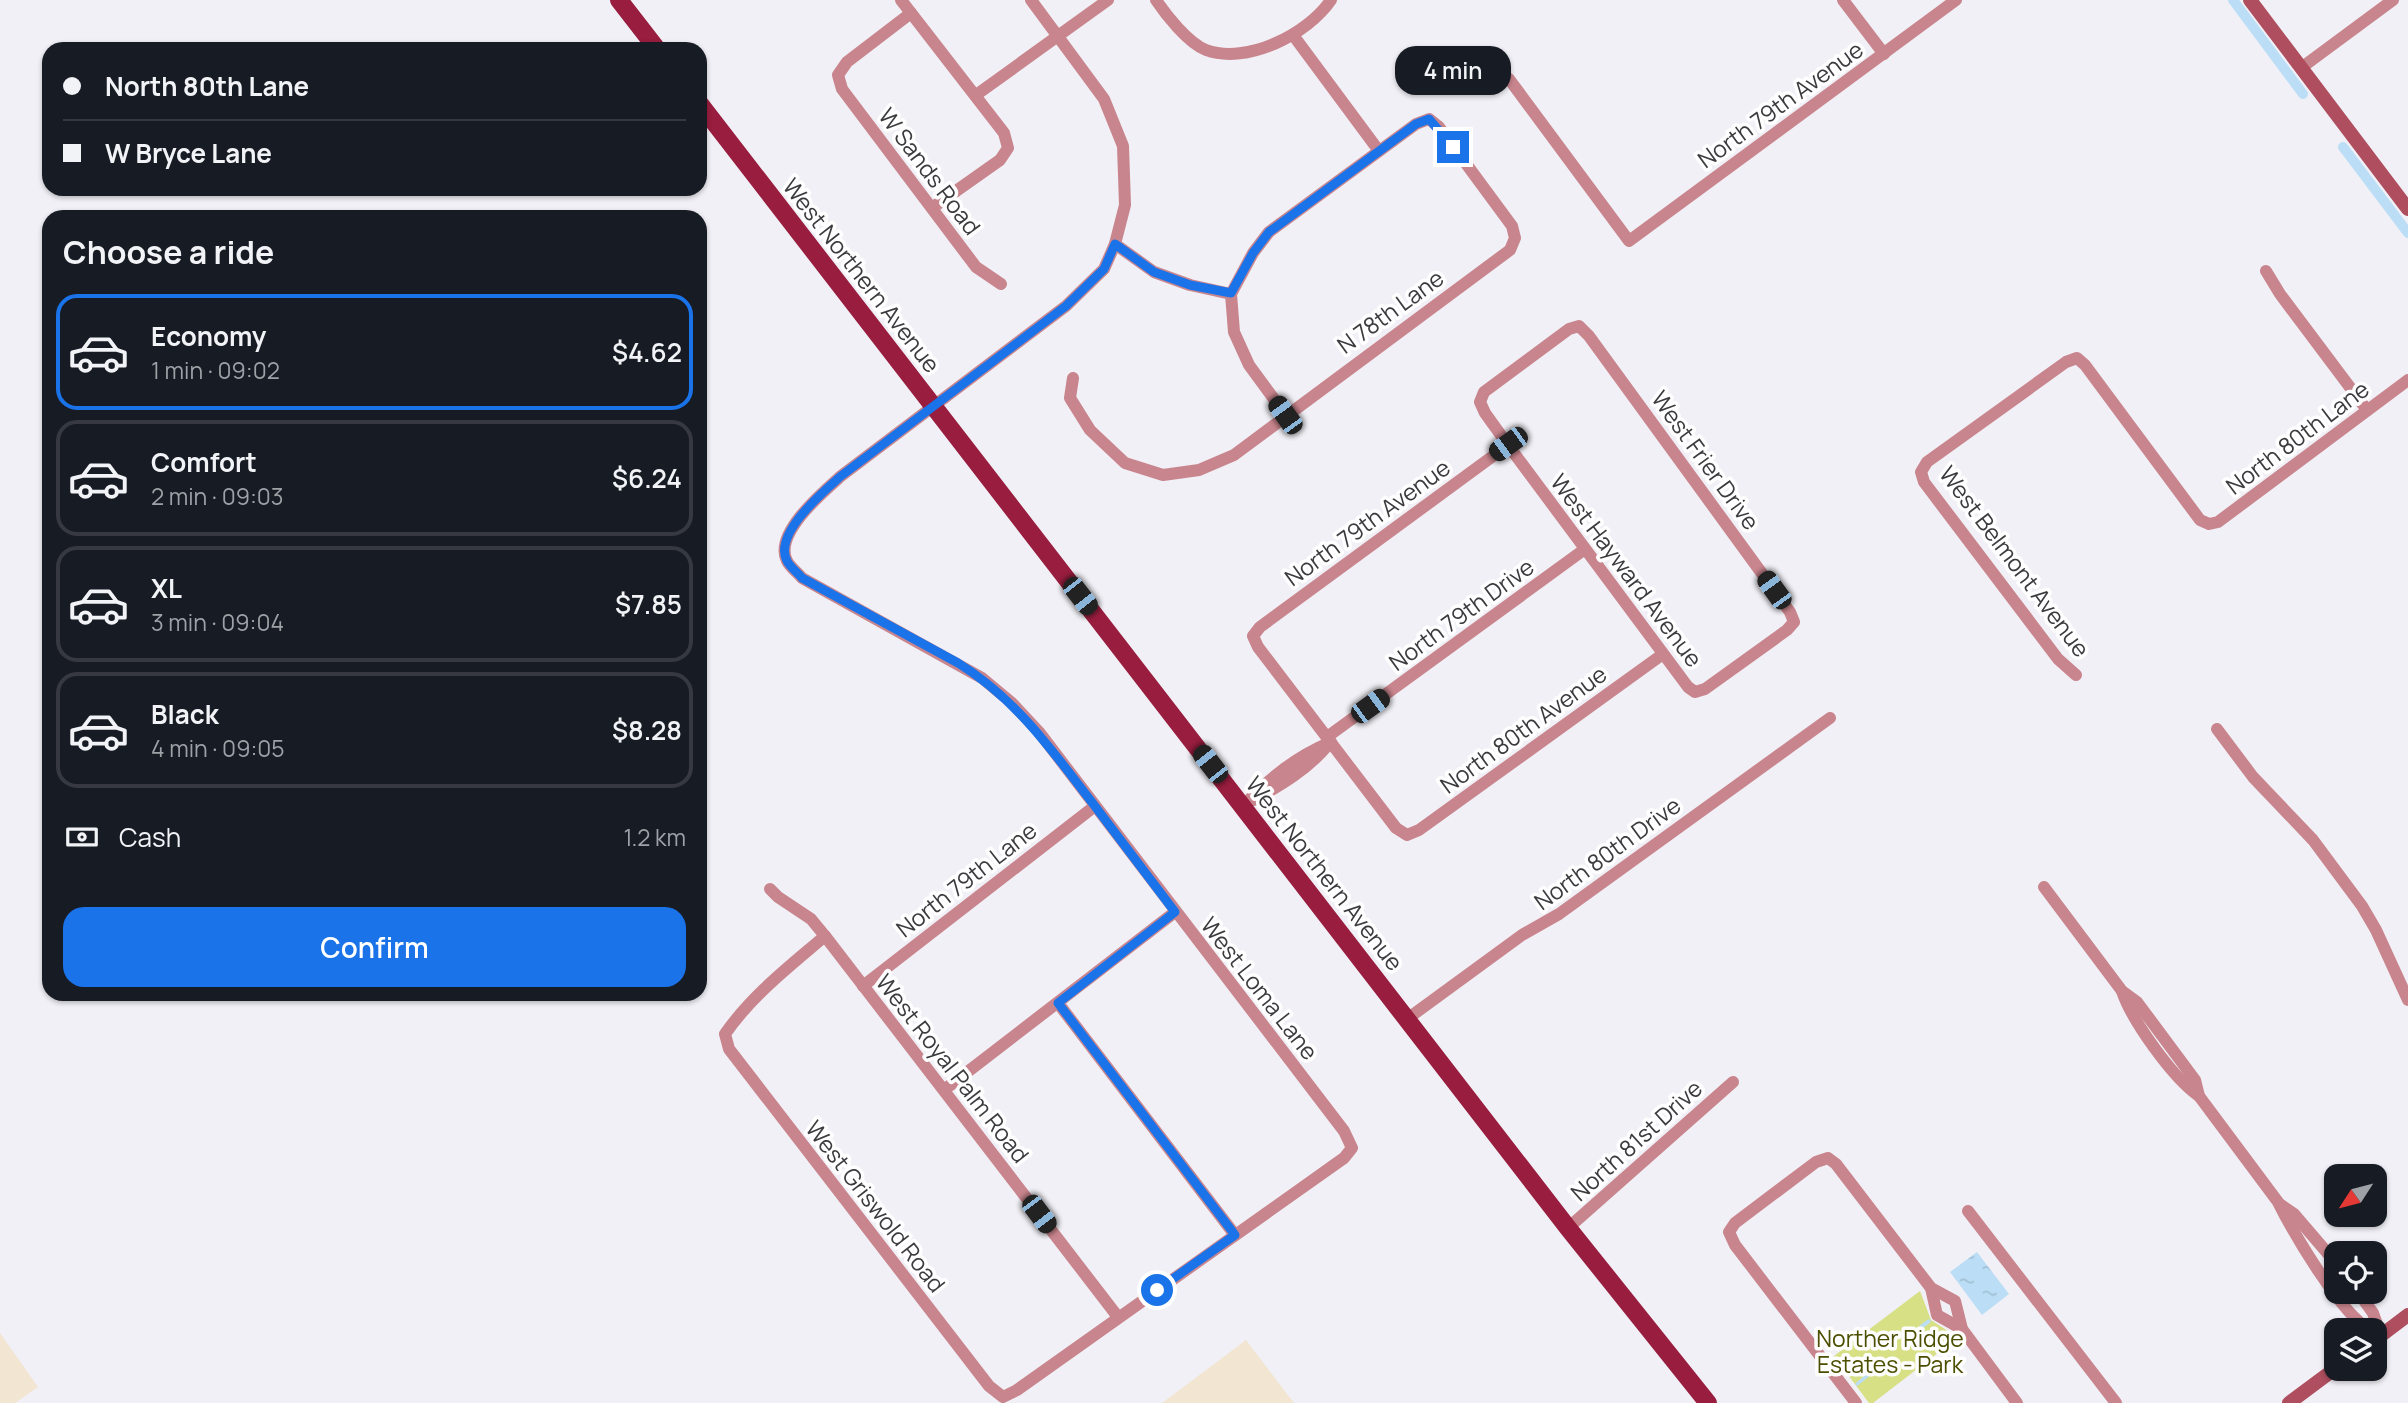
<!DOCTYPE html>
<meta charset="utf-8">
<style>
:root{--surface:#171b24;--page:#20242c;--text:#f1f3f6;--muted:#9ea1a6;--line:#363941;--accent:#1a73e8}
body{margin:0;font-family:Manrope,sans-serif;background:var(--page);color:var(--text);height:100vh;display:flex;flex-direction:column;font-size:26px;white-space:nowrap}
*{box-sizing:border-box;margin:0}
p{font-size:23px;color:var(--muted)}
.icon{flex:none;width:38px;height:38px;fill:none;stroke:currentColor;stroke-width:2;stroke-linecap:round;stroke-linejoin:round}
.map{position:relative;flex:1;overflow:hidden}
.panel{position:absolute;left:42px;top:210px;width:665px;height:791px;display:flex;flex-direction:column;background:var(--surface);border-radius:21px;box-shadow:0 2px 5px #0004}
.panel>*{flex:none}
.guide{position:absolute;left:42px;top:42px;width:665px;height:154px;border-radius:21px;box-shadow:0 2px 5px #0004;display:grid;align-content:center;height:154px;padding:0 21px;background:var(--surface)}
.needle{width:46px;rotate:234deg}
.buttons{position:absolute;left:2324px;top:1164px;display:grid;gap:14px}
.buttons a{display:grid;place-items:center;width:63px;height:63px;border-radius:14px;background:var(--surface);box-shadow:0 2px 5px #0004;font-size:35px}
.end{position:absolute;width:32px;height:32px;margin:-16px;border:9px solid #1a73e8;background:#fff;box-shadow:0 0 0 4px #fff}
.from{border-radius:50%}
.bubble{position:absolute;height:49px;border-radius:21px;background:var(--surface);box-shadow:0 2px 5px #0004;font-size:23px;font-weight:600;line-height:49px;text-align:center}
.car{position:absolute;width:21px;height:42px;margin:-21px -10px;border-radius:9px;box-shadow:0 0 5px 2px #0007;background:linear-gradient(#222 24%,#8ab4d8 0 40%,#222 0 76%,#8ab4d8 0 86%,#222 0)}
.guide b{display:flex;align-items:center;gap:24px;height:66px;font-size:26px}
.guide b+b{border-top:2px solid var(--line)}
.guide i{width:18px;height:18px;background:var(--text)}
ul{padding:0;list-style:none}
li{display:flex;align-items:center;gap:21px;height:116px;margin:0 14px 10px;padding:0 7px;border:4px solid var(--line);border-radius:21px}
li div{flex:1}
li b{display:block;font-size:26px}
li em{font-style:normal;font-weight:600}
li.current{border-color:var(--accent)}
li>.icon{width:63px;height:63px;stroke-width:1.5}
h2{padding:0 21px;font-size:32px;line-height:84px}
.pay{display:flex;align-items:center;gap:18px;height:77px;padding:0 21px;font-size:26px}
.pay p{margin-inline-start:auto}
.action{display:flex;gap:14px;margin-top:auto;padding:14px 21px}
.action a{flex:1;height:80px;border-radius:21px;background:var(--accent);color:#fff;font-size:28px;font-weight:600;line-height:80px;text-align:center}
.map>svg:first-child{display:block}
.industrial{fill:#f2e5d1}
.park{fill:#d8e086}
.water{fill:url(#water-ripples)}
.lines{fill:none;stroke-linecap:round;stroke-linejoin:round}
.stream{stroke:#bbdef6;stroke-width:3.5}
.canal{stroke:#bbdef6;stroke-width:10}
.street{stroke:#c9858d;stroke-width:12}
.secondary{stroke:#ae4e5e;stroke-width:14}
.primary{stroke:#981d3e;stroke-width:18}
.route{stroke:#1a73e8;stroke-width:9}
.labels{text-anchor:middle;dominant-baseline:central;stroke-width:7;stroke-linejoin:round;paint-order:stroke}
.street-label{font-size:23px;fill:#3b3a3d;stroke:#fefeff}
.park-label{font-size:23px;fill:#4c4f00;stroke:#fefeff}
</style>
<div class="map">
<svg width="2408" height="1403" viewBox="0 0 2408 1403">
<defs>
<pattern id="water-ripples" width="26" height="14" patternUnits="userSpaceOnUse" patternTransform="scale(1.75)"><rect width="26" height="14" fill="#bbdef6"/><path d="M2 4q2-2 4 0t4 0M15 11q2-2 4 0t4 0" fill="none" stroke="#a2bfd4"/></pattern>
</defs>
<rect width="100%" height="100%" fill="#f1f0f6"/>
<!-- industrial -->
<g class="industrial">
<polygon points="0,1333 38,1387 15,1403 0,1403"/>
<polygon points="1246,1340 1294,1403 1162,1403"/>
</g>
<!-- park -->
<polygon class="park" points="1920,1291 1931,1320 1951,1333 1956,1339 1873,1403 1869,1403 1834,1356"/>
<!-- water -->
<polygon class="water" points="1977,1252 2009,1294 1982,1315 1950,1272"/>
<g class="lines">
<!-- stream -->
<g class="stream">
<polyline points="1921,1327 1929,1321"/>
<polyline points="1857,1384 1867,1376"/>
</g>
<!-- canal -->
<g class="canal">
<polyline points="2233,0 2303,94"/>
<polyline points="2343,147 2408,233"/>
</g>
<!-- street -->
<g class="street">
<polyline points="901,0 1004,133 1008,148 1000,160 932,208"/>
<path d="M1156,0C1166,15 1188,43 1206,50C1247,65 1308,34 1331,0"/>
<polyline points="1843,0 1884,54"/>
<polyline points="911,13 847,62 838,75 842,89 976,267 1001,284"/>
<polyline points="1293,35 1379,151"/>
<polyline points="2301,68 2393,0"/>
<polyline points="1509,79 1629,241 1956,0"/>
<polyline points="976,95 1108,0"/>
<polyline points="1115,244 1154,272 1190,285 1231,294"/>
<polyline points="2266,271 2280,294 2367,410"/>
<polyline points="1231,294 1234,332 1249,365 1285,414"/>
<polygon points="1579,326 1589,336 1790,612 1794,622 1787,630 1705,689 1695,692 1688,687 1508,445 1485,413 1480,402 1484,392 1569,329"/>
<polyline points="1073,378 1070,398 1090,430 1125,463 1163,475 1199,470 1234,455 1510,250 1515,238 1512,226 1439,127 1429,119 1416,124 1269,232 1253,253 1231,294"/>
<polyline points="1508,445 1260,627 1253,636 1258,647 1396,828 1407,835 1419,830 1663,654"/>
<polyline points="2076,675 2058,659 1924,482 1921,472 1927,462 2066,362 2077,358 2085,365 2200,520 2209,524 2218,522 2408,380"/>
<polyline points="2217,729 2253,777 2313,840 2362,906 2376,930 2408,1000"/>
<polyline points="1327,737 1585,549"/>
<path d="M1254,800C1281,785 1308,769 1328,745"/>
<path d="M1243,806C1269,779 1295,757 1331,742"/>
<polyline points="2044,887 2122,991 2137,1002 2195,1080 2199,1096"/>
<polyline points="770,889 778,897 811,919 825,936 1118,1317"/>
<path d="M825,936C790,966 752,995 725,1034L729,1049L989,1386L1003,1397L1017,1390L1344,1158L1352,1148L1344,1131L1039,732L1012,703L982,678L802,578C798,573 790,567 787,561C773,534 823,492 841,476L1066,306L1104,269L1115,244L1125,205L1123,146L1104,99L1031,0"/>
<polyline points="863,986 1095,806"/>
<path d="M2122,991C2132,1021 2173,1078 2199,1096L2278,1202C2294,1234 2341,1314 2370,1330"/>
<polyline points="1058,1003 1235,1235"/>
<polyline points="1407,1019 1522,935 1559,914 1830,718"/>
<polyline points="944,1090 1175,912"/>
<polyline points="2281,1205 2294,1214 2336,1263"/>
<polyline points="1968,1211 2116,1403"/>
<polyline points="1568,1228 1733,1082"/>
<polyline points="1931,1288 1937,1315 1962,1329"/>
<polyline points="2358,1292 2373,1313 2381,1336"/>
<polyline points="1856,1403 1735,1245 1729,1232 1735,1223 1816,1162 1828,1158 1836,1164 1931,1288 1955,1301 1962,1329 2017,1403"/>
</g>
<!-- secondary -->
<g class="secondary">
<polyline points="2250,0 2408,209"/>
<polyline points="2375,1340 2408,1315"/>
<polyline points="2289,1403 2336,1368"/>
</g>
<!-- primary -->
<g class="primary">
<polyline points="619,0 657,49"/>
<polyline points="700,104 1568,1228 1708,1403"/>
</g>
</g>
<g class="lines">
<!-- route -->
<path class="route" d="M1157,1290L1235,1235L1058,1003L1175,912C1147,875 1119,838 1091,801C1051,749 1015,698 958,663L802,578C798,573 790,567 787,561C773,534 823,492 841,476L1066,306L1104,269L1115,244L1154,272L1190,285L1231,293L1253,253L1269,232L1416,124L1429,119L1453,147"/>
</g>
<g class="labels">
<!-- street labels -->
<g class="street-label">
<text transform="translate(1780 104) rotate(-36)">North 79th Avenue</text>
<text transform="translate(930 171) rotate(53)">W Sands Road</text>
<text transform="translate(862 275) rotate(52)">West Northern Avenue</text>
<text transform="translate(1390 311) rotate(-36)">N 78th Lane</text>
<text transform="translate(2297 437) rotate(-37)">North 80th Lane</text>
<text transform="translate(1706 460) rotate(54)">West Frier Drive</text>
<text transform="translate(1367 522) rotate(-36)">North 79th Avenue</text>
<text transform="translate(2015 561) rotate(53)">West Belmont Avenue</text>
<text transform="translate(1627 570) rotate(53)">West Hayward Avenue</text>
<text transform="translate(1461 614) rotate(-36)">North 79th Drive</text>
<text transform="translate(1523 729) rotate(-36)">North 80th Avenue</text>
<text transform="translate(1607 853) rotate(-36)">North 80th Drive</text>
<text transform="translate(1325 873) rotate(52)">West Northern Avenue</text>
<text transform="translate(966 879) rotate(-38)">North 79th Lane</text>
<text transform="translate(1260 988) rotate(52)">West Loma Lane</text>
<text transform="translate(953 1068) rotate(52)">West Royal Palm Road</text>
<text transform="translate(1636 1140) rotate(-42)">North 81st Drive</text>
<text transform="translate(876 1206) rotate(52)">West Griswold Road</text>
</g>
<!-- park labels -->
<g class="park-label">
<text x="1890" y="1338">Norther Ridge<tspan x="1890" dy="26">Estates - Park</tspan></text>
</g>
</g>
</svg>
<div class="buttons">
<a><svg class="needle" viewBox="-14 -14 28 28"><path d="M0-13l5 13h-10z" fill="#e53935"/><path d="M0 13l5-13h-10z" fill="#9ea1a6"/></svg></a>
<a><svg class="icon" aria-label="locate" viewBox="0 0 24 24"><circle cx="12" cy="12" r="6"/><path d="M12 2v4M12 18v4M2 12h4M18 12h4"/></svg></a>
<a><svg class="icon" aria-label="layers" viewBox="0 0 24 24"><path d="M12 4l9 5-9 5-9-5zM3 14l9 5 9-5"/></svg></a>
</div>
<i class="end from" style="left:1157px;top:1290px"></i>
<i class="end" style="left:1453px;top:147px"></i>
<div class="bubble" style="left:1395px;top:46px;width:116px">4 min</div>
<i class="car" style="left:1285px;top:415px;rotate:324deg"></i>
<i class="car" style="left:1508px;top:444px;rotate:234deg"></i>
<i class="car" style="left:1774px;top:590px;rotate:324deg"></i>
<i class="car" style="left:1080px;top:596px;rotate:142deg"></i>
<i class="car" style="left:1370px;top:706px;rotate:54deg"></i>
<i class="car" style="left:1210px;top:764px;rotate:322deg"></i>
<i class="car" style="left:1039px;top:1214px;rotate:143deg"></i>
<div class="guide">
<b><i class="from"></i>North 80th Lane</b>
<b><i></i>W Bryce Lane</b>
</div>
<section class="panel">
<h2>Choose a ride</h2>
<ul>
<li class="current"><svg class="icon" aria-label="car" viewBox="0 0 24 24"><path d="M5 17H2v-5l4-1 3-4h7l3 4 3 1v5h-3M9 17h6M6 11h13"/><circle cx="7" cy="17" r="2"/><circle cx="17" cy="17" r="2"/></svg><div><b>Economy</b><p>1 min · 09:02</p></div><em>$4.62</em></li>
<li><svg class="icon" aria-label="car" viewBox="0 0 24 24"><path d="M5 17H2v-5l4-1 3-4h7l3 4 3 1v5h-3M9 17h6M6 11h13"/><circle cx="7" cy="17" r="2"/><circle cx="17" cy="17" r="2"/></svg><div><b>Comfort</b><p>2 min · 09:03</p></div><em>$6.24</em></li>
<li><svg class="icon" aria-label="car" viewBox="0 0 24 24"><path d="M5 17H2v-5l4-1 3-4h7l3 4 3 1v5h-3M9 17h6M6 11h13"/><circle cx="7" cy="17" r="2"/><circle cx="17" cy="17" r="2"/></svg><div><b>XL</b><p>3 min · 09:04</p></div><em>$7.85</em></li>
<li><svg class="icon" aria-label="car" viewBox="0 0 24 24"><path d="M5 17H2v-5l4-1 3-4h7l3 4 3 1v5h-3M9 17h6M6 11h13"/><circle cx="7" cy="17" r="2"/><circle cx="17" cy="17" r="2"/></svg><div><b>Black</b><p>4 min · 09:05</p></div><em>$8.28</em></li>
</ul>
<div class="pay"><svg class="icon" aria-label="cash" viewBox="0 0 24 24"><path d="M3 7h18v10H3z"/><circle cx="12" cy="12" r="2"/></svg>Cash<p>1.2 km</p></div>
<div class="action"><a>Confirm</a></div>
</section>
</div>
